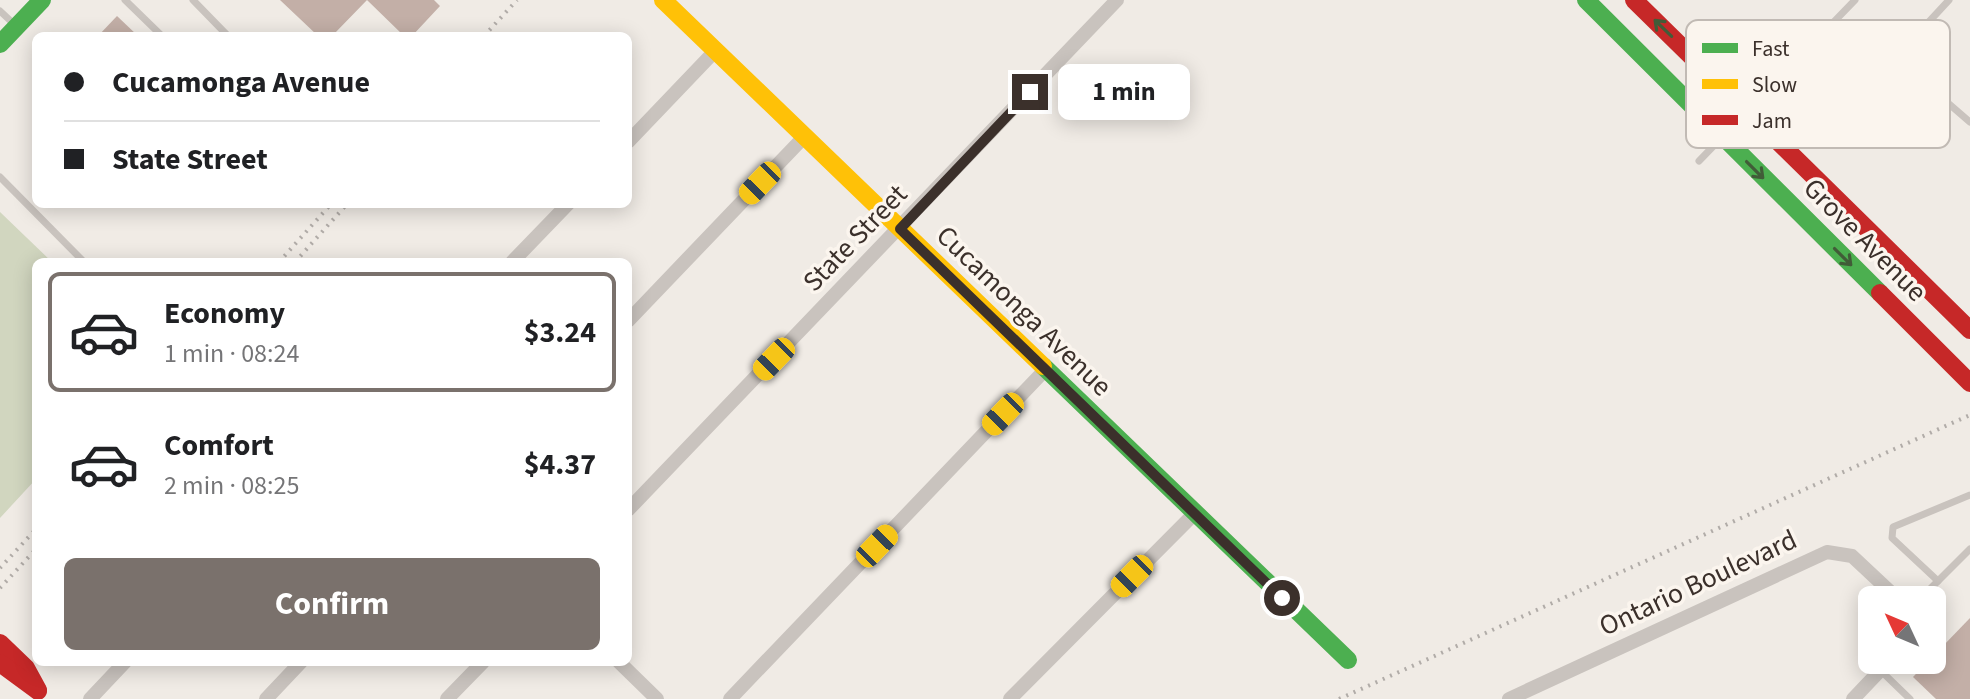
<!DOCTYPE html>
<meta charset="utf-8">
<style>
:root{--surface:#fff;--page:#f6f6f6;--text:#202124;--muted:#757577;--line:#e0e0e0;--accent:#7a716c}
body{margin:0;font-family:"Source Sans 3",sans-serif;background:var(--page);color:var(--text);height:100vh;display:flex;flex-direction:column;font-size:30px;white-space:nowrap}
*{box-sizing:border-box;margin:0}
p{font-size:26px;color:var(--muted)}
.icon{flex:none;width:44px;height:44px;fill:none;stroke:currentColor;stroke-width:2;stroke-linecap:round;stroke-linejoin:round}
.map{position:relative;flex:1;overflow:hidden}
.side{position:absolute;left:32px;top:258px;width:600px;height:408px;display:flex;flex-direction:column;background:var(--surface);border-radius:12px;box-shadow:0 4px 20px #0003}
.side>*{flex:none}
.banner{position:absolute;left:32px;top:32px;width:600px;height:176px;border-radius:12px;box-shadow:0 4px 20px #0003;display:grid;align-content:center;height:176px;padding:0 32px;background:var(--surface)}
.needle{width:52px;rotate:314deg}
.buttons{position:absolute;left:1858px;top:586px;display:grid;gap:16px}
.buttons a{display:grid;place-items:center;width:88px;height:88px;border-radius:12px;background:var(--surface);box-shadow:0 4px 20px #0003;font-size:40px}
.end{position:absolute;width:36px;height:36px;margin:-18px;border:10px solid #3b302b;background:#fff;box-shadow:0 0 0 4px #fff}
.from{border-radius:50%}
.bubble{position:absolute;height:56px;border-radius:12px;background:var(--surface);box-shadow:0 4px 20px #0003;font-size:26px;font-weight:700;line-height:56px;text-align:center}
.car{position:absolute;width:24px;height:48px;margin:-24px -12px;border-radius:10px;box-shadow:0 0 6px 2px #0007;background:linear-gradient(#f5c518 24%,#345 0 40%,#f5c518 0 76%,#345 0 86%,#f5c518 0)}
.banner b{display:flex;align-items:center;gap:28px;height:76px;font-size:30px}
.banner b+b{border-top:2px solid var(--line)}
.banner i{width:20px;height:20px;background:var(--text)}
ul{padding:14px 0 0;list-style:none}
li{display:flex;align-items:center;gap:24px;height:120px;margin:0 16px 12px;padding:0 16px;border:4px solid transparent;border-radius:12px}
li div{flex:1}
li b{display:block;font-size:30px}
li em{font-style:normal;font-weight:700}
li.on{border-color:var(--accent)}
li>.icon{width:72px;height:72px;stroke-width:1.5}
.action{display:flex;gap:16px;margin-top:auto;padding:16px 32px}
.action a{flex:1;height:92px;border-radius:12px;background:var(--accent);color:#fff;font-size:32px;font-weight:700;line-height:92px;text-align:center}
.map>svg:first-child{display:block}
.green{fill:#d1d6bf}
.building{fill:#c3afa7}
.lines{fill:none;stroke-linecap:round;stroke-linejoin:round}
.lane{stroke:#c9c3be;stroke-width:7}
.street{stroke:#c9c3be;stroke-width:14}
.fast{stroke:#4caf50;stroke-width:18}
.slow{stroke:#ffc107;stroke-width:18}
.jam{stroke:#c62828;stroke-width:18}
.rail{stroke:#b1aca8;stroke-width:4;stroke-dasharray:2 6;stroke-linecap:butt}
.oneway{stroke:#415c38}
.route{stroke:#3b302b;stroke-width:10}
.labels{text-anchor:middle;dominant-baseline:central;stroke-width:7;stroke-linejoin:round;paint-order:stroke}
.street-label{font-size:28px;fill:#3b302b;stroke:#fbf5ee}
.key{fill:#fbf5ee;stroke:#c1bab4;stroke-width:2}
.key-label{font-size:22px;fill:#3b302b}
</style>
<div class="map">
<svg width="1970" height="699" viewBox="0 0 1970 699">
<rect width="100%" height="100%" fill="#f0ebe5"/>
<!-- green -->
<polygon class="green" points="0,212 52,262 36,262 36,479 0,518"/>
<!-- building -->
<g class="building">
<polygon points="280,0 434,0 440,6 412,36 404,36 367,0 334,34 317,35"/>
<polygon points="117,16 138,36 98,36"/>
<polygon points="1970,618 1970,699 1936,699 1913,677"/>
</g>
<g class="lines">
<!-- lane -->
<g class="lane">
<polyline points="125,0 162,36"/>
<polyline points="193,0 228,36"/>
<polyline points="1949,0 1900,53 1904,65 1970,122"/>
<polyline points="0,11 15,25"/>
<polyline points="1699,161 1855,0"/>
<polyline points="0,177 84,262"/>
<polyline points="1938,581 1892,538 1893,527 1970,495"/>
<polyline points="1919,600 1970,549"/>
<polyline points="1880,670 1910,699"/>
</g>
<!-- street -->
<g class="street">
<polyline points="628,142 715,51"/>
<polyline points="512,262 568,204"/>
<polyline points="628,321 804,137"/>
<polyline points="628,510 1117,0"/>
<polyline points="619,662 657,699"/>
<polyline points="90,699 125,662"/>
<polyline points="266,699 301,662"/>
<polyline points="447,699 483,662"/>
<polyline points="730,699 1045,370"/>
<polyline points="1010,699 1194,514"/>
<polyline points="1509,699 1827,552 1852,556 1899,600"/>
<polyline points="1853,699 1890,660"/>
</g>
<!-- fast -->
<g class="fast">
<polyline points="1586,0 1880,293"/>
<polyline points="0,44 42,0"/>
<polyline points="1043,366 1348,660"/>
</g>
<!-- slow -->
<polyline class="slow" points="663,0 1043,366"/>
<!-- jam -->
<g class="jam">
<polyline points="1634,0 1970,330"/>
<polyline points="1880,293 1970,383"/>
<polyline points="0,643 26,668 38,690"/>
<polyline points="0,663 38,691"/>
</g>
<!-- rail -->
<g class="rail">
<polyline points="484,36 517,0"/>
<polyline points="279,262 331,204"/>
<polyline points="295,262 347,204"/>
<polyline points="0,568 36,529"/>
<polyline points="0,588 36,549"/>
<polyline points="1339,699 1970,415"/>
</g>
</g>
<!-- one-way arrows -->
<defs><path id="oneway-shaft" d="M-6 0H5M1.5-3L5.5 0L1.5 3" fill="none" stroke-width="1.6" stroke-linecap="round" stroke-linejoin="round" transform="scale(2)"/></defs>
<g class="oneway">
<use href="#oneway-shaft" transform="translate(1663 28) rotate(-136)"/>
<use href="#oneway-shaft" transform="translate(1755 170) rotate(45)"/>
<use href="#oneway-shaft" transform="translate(1843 257) rotate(45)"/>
</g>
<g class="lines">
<!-- route -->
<polyline class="route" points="1030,92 900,229 1282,598"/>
</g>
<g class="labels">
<!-- street labels -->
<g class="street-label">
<text transform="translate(855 238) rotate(-46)">State Street</text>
<text transform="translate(1865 240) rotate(45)">Grove Avenue</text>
<text transform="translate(1024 311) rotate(44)">Cucamonga Avenue</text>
<text transform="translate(1698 583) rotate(-25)">Ontario Boulevard</text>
</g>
</g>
<!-- legend -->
<rect x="1686" y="20" width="264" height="128" rx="12" class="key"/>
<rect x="1702" y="43" width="36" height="10" fill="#4caf50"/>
<rect x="1702" y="79" width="36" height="10" fill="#ffc107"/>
<rect x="1702" y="115" width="36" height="10" fill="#c62828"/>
<g class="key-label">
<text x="1752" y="56">Fast</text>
<text x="1752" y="92">Slow</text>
<text x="1752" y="128">Jam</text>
</g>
</svg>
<div class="buttons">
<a><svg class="needle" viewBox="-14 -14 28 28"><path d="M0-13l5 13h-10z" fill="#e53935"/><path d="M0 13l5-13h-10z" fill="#757577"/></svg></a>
</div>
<i class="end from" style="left:1282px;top:598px"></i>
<i class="end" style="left:1030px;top:92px"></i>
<div class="bubble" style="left:1058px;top:64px;width:132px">1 min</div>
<i class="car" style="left:760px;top:183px;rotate:224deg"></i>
<i class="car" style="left:774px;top:359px;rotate:224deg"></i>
<i class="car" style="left:1003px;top:414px;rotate:224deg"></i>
<i class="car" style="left:877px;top:546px;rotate:44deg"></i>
<i class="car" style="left:1132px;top:576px;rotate:225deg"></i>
<div class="banner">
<b><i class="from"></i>Cucamonga Avenue</b>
<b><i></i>State Street</b>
</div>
<section class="side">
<ul>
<li class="on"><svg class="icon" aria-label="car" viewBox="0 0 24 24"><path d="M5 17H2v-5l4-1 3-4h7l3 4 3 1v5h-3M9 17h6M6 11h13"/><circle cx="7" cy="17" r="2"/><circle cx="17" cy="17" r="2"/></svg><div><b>Economy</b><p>1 min · 08:24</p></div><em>$3.24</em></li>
<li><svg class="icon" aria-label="car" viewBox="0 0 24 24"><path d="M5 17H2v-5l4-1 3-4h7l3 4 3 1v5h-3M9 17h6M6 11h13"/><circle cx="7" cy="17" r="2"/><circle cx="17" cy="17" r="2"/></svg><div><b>Comfort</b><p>2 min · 08:25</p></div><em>$4.37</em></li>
</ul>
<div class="action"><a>Confirm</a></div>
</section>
</div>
